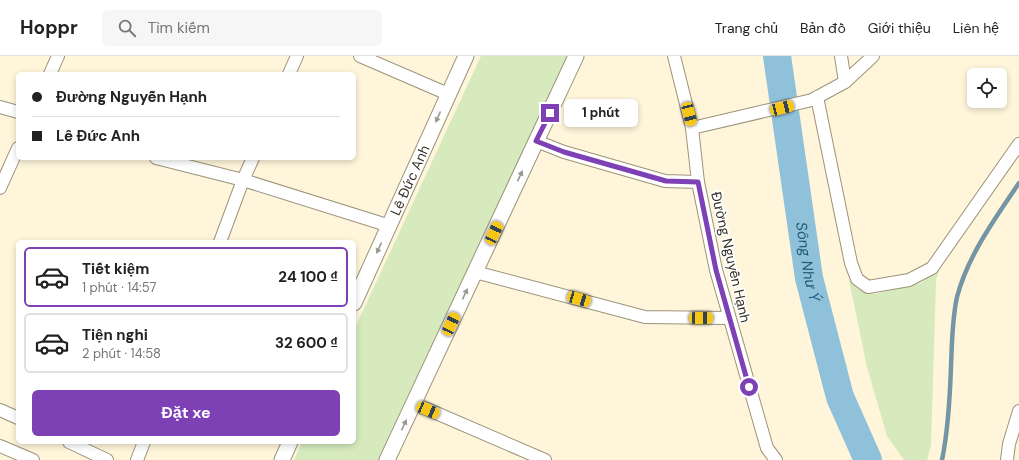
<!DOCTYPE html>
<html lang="vi">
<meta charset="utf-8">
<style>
:root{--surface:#fff;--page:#f6f6f6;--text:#222;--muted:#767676;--line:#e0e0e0;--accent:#7d40b5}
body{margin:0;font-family:"DM Sans",sans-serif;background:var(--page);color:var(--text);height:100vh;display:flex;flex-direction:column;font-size:15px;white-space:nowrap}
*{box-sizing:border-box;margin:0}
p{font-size:13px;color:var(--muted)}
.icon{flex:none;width:22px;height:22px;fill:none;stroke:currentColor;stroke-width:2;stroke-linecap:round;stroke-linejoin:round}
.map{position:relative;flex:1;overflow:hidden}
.details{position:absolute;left:16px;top:184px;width:340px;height:204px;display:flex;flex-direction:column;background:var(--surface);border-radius:6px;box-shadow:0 2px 6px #0003}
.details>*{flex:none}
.banner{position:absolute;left:16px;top:16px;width:340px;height:88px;border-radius:6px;box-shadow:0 2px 6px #0003;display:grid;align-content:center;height:88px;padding:0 16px;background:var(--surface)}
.buttons{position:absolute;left:967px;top:12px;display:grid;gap:8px}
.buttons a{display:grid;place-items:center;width:40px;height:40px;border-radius:6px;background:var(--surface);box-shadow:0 2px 6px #0003;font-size:20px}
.end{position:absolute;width:18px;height:18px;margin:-9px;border:5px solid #7d40b5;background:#fff;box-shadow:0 0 0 2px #fff}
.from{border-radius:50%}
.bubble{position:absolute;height:28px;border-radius:6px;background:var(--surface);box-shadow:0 2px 6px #0003;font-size:13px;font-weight:700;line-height:28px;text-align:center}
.car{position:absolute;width:12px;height:24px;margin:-12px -6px;border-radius:5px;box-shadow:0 0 3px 1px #0007;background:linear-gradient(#f5c518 24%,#345 0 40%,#f5c518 0 76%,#345 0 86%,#f5c518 0)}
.banner b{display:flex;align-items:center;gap:14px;height:38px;font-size:15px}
.banner b+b{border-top:1px solid var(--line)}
.banner i{width:10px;height:10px;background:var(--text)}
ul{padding:7px 0 0;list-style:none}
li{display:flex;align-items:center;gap:12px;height:60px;margin:0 8px 6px;padding:0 8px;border:2px solid var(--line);border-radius:6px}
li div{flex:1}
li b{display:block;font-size:15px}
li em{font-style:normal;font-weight:700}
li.active{border-color:var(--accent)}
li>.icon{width:36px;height:36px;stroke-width:1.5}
.button{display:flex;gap:8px;margin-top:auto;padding:8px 16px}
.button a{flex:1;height:46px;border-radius:6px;background:var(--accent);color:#fff;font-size:16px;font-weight:700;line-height:46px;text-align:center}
header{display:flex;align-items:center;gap:24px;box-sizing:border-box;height:56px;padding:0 20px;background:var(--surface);border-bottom:1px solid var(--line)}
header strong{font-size:19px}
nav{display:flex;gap:22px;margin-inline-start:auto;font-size:14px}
.search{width:280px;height:36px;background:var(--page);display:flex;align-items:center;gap:10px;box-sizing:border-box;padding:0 14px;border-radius:6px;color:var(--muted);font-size:15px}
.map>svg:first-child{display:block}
.green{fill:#d6eabe}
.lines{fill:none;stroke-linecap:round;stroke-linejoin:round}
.stream{stroke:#7496a4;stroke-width:4.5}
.river{stroke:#8fc1da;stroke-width:28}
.minor-casing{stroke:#9c937a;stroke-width:14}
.tertiary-casing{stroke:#9c937a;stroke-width:17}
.minor{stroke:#fff;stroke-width:12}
.tertiary{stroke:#fff;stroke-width:15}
.oneway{fill:#9a9892}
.route{stroke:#7d40b5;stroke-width:5}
.labels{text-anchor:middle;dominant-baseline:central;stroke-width:3.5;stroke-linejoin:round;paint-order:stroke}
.street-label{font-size:14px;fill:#343026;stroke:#fff}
.water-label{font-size:15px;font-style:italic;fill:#215d78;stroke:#fff}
</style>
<header>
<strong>Hoppr</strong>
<div class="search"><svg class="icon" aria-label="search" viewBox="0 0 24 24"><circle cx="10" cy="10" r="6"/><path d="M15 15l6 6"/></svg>Tìm kiếm</div>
<nav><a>Trang chủ</a><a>Bản đồ</a><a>Giới thiệu</a><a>Liên hệ</a></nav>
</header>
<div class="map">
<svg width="1019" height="404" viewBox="0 0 1019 404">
<rect width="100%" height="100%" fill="#fef5da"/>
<!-- green -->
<g class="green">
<polygon points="481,0 567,0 379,404 294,404 302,386 354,386 354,274"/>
<polygon points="940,212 936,224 931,389 927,404 904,404 887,380 867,311 849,224 856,232 864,236 875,238 921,227"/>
</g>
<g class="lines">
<!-- stream -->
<path class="stream" d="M942,404C948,375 950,340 951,310C952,287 952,264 957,241C968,199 995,163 1019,127"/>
<!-- river -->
<path class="river" id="s1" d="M777,0L809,222L840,341L868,404"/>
<!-- minor casing -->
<g class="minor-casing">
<g id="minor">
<polyline points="360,0 448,38"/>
<polyline points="674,0 692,72 698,126 716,214 767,392 776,404"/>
<polyline points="841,0 845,26"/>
<polyline points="50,18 58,0"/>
<polyline points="289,18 297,0"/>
<polyline points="817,41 851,207 857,223 868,231 909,224 932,212 1019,88"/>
<polyline points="0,51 18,56"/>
<polyline points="692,72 812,44 845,26 873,0"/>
<polyline points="536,85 564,96 665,125 698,126"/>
<polyline points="156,102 243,124 390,170"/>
<polyline points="0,132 18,92"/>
<polyline points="220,186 243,124 253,102"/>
<polyline points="475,216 645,261 729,262"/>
<polyline points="413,347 545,404"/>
<polyline points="0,354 18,362"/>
<polyline points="69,386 107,404"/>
<polyline points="0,390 33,404"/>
<polyline points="137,404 144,386"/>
<polyline points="1007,404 1009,388 1019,355"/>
</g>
</g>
<!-- tertiary casing -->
<g class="tertiary-casing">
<g id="tertiary">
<path id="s2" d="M354,247L466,0"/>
<polyline points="282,404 290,386"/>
<polyline points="387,404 576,0"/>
</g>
</g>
<!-- minor -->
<use href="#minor" class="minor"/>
<!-- tertiary -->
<use href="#tertiary" class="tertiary"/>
</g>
<!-- one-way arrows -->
<defs><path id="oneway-solid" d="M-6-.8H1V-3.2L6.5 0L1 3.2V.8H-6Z"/></defs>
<g class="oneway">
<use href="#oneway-solid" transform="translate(438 61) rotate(114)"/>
<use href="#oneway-solid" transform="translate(520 120) rotate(-65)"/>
<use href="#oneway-solid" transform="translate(379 192) rotate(115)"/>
<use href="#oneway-solid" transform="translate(465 238) rotate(-65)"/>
<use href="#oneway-solid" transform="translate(404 369) rotate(-65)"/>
</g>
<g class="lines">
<!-- route -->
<polyline class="route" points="550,57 536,85 564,96 666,125 698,126 716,214 749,331"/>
</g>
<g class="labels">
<!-- street labels -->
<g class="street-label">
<text stroke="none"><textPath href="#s2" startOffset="135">Lê Đức Anh</textPath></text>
<text transform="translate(731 201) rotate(77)">Đường Nguyễn Hạnh</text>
</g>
<!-- water labels -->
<g class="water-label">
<text stroke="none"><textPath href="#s1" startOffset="208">Sông Như Ý</textPath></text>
</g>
</g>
</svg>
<div class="buttons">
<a><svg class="icon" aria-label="locate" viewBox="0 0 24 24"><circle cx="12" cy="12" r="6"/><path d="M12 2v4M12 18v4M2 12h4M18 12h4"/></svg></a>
</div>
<i class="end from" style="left:749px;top:331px"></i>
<i class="end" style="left:550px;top:57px"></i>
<div class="bubble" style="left:564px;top:43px;width:74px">1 phút</div>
<i class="car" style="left:782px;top:52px;rotate:76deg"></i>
<i class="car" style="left:689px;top:58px;rotate:166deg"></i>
<i class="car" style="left:494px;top:177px;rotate:25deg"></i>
<i class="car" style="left:579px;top:243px;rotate:106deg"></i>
<i class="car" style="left:701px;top:262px;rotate:90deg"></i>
<i class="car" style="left:451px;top:268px;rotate:25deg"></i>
<i class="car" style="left:428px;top:354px;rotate:113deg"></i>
<div class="banner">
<b><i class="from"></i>Đường Nguyễn Hạnh</b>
<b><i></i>Lê Đức Anh</b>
</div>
<section class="details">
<ul>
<li class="active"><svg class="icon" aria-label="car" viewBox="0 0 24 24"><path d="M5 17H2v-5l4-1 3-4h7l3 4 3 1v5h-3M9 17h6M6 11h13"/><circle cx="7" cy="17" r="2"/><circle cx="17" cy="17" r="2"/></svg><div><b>Tiết kiệm</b><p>1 phút · 14:57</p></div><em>24 100 ₫</em></li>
<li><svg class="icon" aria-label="car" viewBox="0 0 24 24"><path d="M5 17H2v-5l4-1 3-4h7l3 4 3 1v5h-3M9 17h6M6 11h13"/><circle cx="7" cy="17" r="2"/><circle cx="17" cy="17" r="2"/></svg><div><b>Tiện nghi</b><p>2 phút · 14:58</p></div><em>32 600 ₫</em></li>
</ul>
<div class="button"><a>Đặt xe</a></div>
</section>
</div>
